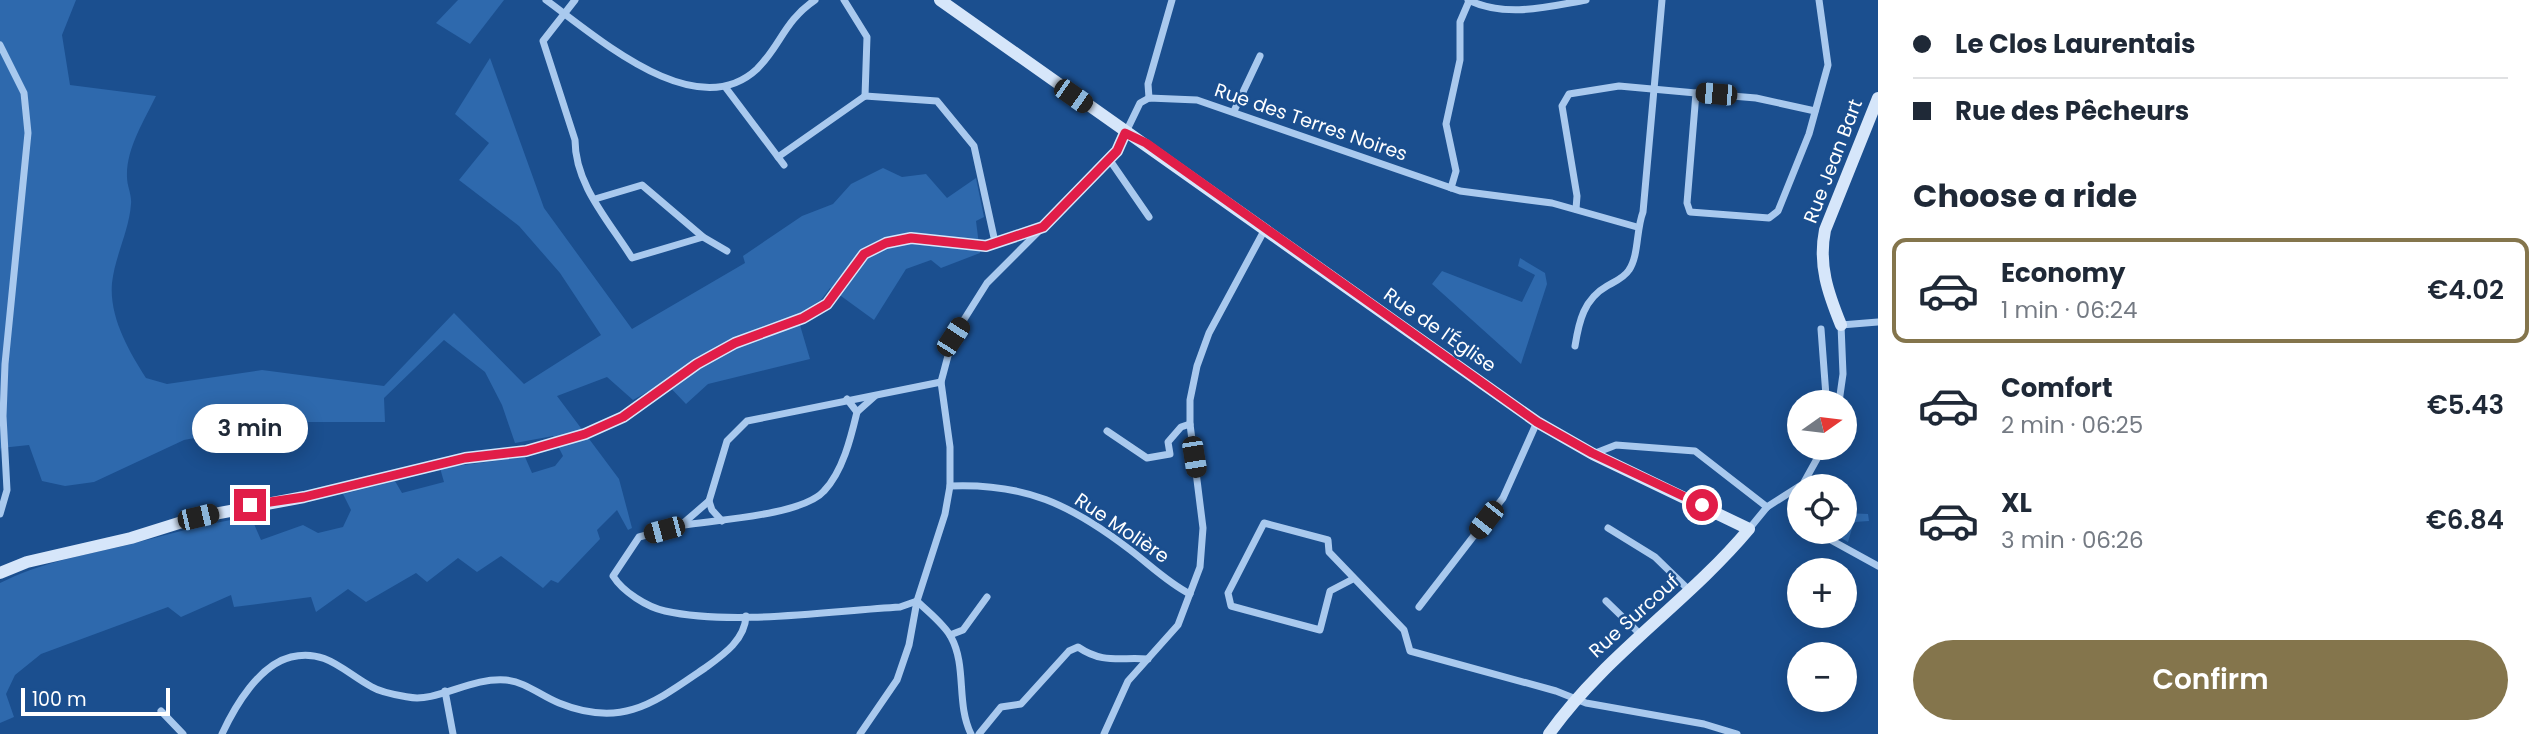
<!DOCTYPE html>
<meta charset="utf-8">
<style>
:root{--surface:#fff;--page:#f2f2f3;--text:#1f2937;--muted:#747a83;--line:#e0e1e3;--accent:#84754c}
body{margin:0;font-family:Poppins,sans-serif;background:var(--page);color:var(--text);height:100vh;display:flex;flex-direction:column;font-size:26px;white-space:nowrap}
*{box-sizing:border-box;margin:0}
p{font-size:23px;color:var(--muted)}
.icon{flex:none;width:38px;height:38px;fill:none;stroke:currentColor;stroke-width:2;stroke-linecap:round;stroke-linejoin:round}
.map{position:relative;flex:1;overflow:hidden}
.sheet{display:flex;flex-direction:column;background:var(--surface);width:665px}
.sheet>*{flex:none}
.guide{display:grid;align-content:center;height:154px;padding:0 35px;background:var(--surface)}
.needle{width:46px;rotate:76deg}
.fabs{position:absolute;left:1787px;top:390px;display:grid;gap:14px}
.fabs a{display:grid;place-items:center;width:70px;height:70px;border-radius:50%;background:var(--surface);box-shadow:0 4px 18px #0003;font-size:35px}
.scale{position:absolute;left:21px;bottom:18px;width:149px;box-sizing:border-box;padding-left:7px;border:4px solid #fff;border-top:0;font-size:19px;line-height:24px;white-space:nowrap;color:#fff;-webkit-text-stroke:5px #1b4f8f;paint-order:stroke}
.end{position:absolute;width:32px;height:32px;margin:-16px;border:9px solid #e11d48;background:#fff;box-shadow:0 0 0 4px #fff}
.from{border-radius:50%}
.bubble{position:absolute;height:49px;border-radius:24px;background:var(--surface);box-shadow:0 4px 18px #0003;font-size:23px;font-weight:600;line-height:49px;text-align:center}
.car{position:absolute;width:21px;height:42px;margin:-21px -10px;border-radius:9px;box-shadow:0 0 5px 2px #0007;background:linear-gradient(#222 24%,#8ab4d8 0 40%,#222 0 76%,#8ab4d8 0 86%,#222 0)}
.guide b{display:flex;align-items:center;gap:24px;height:66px;font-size:26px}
.guide b+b{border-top:2px solid var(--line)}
.guide i{width:18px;height:18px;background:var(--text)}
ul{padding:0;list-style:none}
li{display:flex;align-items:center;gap:21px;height:105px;margin:0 14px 10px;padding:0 21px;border:4px solid transparent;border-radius:14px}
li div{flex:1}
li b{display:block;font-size:26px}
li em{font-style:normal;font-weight:600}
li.active{border-color:var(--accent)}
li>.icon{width:63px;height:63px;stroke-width:1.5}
h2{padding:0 35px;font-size:32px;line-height:84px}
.cta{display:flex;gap:14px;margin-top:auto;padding:14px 35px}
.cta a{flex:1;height:80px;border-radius:42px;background:var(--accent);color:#fff;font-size:28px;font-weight:600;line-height:80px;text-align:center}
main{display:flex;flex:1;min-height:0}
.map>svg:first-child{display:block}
.green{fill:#2e69ad}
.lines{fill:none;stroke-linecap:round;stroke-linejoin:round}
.street{stroke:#a9c9ee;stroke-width:7}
.secondary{stroke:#d6e6fa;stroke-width:12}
.route{stroke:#e11d48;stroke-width:9}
.labels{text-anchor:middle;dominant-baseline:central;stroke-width:5;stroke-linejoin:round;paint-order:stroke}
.street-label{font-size:19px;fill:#fff;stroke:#1b4f8f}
</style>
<main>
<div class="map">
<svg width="1878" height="734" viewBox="0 0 1878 734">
<rect width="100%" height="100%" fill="#1b4f8f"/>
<!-- green -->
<g class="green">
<path d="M0,0H76L62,35L70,85L156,96C144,121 126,149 127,177C127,186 132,195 131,204C129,231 115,256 112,283C109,317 129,351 146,378L167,384L262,370L384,386L454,313L524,384L601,335L560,273L519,226L459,180L489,143L455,114L490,58L544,208L632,329L745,263L743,256L802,216L833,204L851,184L883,168L902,177L926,174L947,198L976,178L984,217L976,221L980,253L941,268L931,260L906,269L874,320L830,288L821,300L797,315L810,359L708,384L686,404L665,382L633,400L607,377L557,396L619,479L632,528L628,530L617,510L597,530L600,539L558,583L551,580L543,588L501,556L477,572L458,558L427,582L416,573L366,602L348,589L316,612L311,597L234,607L231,595L181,617L168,607L41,654L15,675L6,694L14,717L0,723V583C41,563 75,557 119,547C165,536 203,523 251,517L261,540L303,525L318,533L343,527L351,510L343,494L395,481L402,493L444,482L440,468L525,457L532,473L555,466L563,456L553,436L515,443L502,405L485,372L444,340L384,398L385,422H279L184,440L94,482L65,486L42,481L29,445L1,448L0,452Z"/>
<polygon points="458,0 504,0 470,44 436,23"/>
<polygon points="1520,258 1545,273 1547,284 1521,364 1432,284 1442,271 1522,302 1535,275 1518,266"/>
<polygon points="1845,513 1868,514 1869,521 1854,522 1848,542 1831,532 1844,532"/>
</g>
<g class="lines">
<!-- street -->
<g class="street">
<path d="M546,0C597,37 696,126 757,69C781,45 784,21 815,0"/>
<path d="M575,0L543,41L575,140C575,185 609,221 632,258L703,237"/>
<polyline points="844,0 867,37 865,96"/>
<path d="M1468,0C1507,18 1546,7 1586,0"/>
<polyline points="0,45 24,93 28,133 5,364 3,416 7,490 0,514"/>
<polyline points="726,88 784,165"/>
<polyline points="1696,93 1756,98 1815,111"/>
<polyline points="865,96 937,101 974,146 995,242"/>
<polyline points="1149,98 1148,84 1172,0"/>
<polyline points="1234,111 1260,56"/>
<polyline points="1126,132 1140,103 1149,98 1197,100 1460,191 1552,203 1637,227"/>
<polyline points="778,157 865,96"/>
<polyline points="1109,159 1149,217"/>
<polyline points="1451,188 1456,171 1446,124 1460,60 1460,22 1469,1"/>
<polyline points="595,199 642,185 703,237 727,251"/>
<polyline points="1576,209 1577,196 1562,106 1569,94 1619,86 1696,93 1687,203 1690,212 1769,218 1778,211 1809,134 1828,65 1819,0"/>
<polyline points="1821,329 1826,396 1833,402"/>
<path d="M1575,346C1579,321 1584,299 1607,286C1614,282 1624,278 1629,270C1639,255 1636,230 1643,212L1662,0"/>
<polyline points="1839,402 1843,374 1841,325 1878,322"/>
<polyline points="857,412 875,396"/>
<polyline points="1107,431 1147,458 1170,454 1168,442 1181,427 1190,424"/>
<polyline points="1593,454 1616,445 1695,451 1767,507"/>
<path d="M950,486C1025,483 1070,504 1129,549C1149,564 1168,583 1190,594"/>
<path d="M709,501L680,526L639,537L613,576C623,592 647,607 665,611C734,626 829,611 900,607L917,601"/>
<polyline points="722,521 712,510 709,501 727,441 747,421 941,382"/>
<path d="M684,525C716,520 803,515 824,491C843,471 851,437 857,412L847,399"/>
<polyline points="1608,528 1655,557 1690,591"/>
<polyline points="1749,529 1767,507 1803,484 1823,448"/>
<polyline points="1825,532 1829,539 1878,566"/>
<polyline points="1353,579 1330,591 1320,630 1231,606 1228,593 1264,523 1328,540 1329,552 1404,630 1410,651 1556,691 1586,703 1704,724 1737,734"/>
<path d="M917,601C928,612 944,624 951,637C967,666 956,704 971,734"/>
<polyline points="1606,601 1640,634"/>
<polyline points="1419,607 1503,498 1537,422"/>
<polyline points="950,635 963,630 987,597"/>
<polyline points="445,691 453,734"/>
<polyline points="161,711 183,734"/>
<path d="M222,734C235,706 259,665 291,657C326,648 345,673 372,687C382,693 397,695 408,697C437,703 470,677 506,680C526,682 541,696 559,703C623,729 655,702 705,668C723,655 745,640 746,616"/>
<polyline points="860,734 897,680 909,645 917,601 945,514 950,486 950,447 941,382 953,337 987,283 1039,231"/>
<path d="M979,734L1001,707L1021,704L1069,651L1078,647C1103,664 1119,657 1148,659"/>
<polyline points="1104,734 1128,681 1178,625 1200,567 1203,528 1190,424 1190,400 1197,366 1209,333 1265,229"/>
</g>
<!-- secondary -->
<g class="secondary">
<path d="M940,0L1537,422L1593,454L1749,529C1687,603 1605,655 1549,734"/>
<path d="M1841,325C1828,293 1818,265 1825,230L1878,98"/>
<polyline points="0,573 27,562 131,538 198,517 304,497 465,458 526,451 585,434 623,417 697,364 735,343 803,318 827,304 864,254 886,243 911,238 986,246 1043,227 1117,151 1125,133"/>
</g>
</g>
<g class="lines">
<!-- route -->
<polyline class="route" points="250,505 304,497 465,458 526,451 585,434 623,417 697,364 735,343 803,318 827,304 864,254 886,243 911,238 986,246 1043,227 1117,151 1125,133 1146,143 1537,422 1592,453 1702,505"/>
</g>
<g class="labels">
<!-- street labels -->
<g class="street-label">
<text transform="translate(1311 122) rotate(19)">Rue des Terres Noires</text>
<text transform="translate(1833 161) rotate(-69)">Rue Jean Bart</text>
<text transform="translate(1440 330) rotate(35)">Rue de l'Église</text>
<text transform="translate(1122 528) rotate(34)">Rue Molière</text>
<text transform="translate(1634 616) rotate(-42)">Rue Surcouf</text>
</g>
</g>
</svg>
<div class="fabs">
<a><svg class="needle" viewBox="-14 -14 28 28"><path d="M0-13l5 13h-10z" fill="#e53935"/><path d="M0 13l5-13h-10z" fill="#747a83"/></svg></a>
<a><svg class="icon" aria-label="locate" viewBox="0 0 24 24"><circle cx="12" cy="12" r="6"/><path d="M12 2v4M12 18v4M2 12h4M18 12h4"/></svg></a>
<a>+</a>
<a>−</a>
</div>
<div class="scale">100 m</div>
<i class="end from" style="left:1702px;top:505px"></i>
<i class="end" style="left:250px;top:505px"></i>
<div class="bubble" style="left:192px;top:404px;width:116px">3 min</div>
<i class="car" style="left:1716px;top:94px;rotate:275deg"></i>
<i class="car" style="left:1073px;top:96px;rotate:125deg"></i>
<i class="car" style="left:953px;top:337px;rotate:33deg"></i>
<i class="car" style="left:1194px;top:457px;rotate:171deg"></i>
<i class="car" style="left:198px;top:517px;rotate:77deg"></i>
<i class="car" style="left:1486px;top:520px;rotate:218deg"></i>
<i class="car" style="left:664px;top:530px;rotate:255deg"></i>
</div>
<section class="sheet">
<div class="guide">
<b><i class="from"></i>Le Clos Laurentais</b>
<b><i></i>Rue des Pêcheurs</b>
</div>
<h2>Choose a ride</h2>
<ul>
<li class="active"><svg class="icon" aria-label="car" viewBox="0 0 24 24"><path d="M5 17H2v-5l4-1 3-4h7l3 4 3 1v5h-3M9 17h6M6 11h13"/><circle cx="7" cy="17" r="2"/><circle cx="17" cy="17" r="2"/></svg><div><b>Economy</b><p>1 min · 06:24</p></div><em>€4.02</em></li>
<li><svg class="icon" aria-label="car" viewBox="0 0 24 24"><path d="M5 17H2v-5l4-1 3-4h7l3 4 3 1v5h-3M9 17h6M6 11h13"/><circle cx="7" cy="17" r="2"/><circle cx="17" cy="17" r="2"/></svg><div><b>Comfort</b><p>2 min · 06:25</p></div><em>€5.43</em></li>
<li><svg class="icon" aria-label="car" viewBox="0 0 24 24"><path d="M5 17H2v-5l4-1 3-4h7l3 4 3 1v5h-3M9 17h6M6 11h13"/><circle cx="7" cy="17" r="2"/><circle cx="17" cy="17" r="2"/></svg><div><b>XL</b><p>3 min · 06:26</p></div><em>€6.84</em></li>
</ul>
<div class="cta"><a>Confirm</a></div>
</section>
</main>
